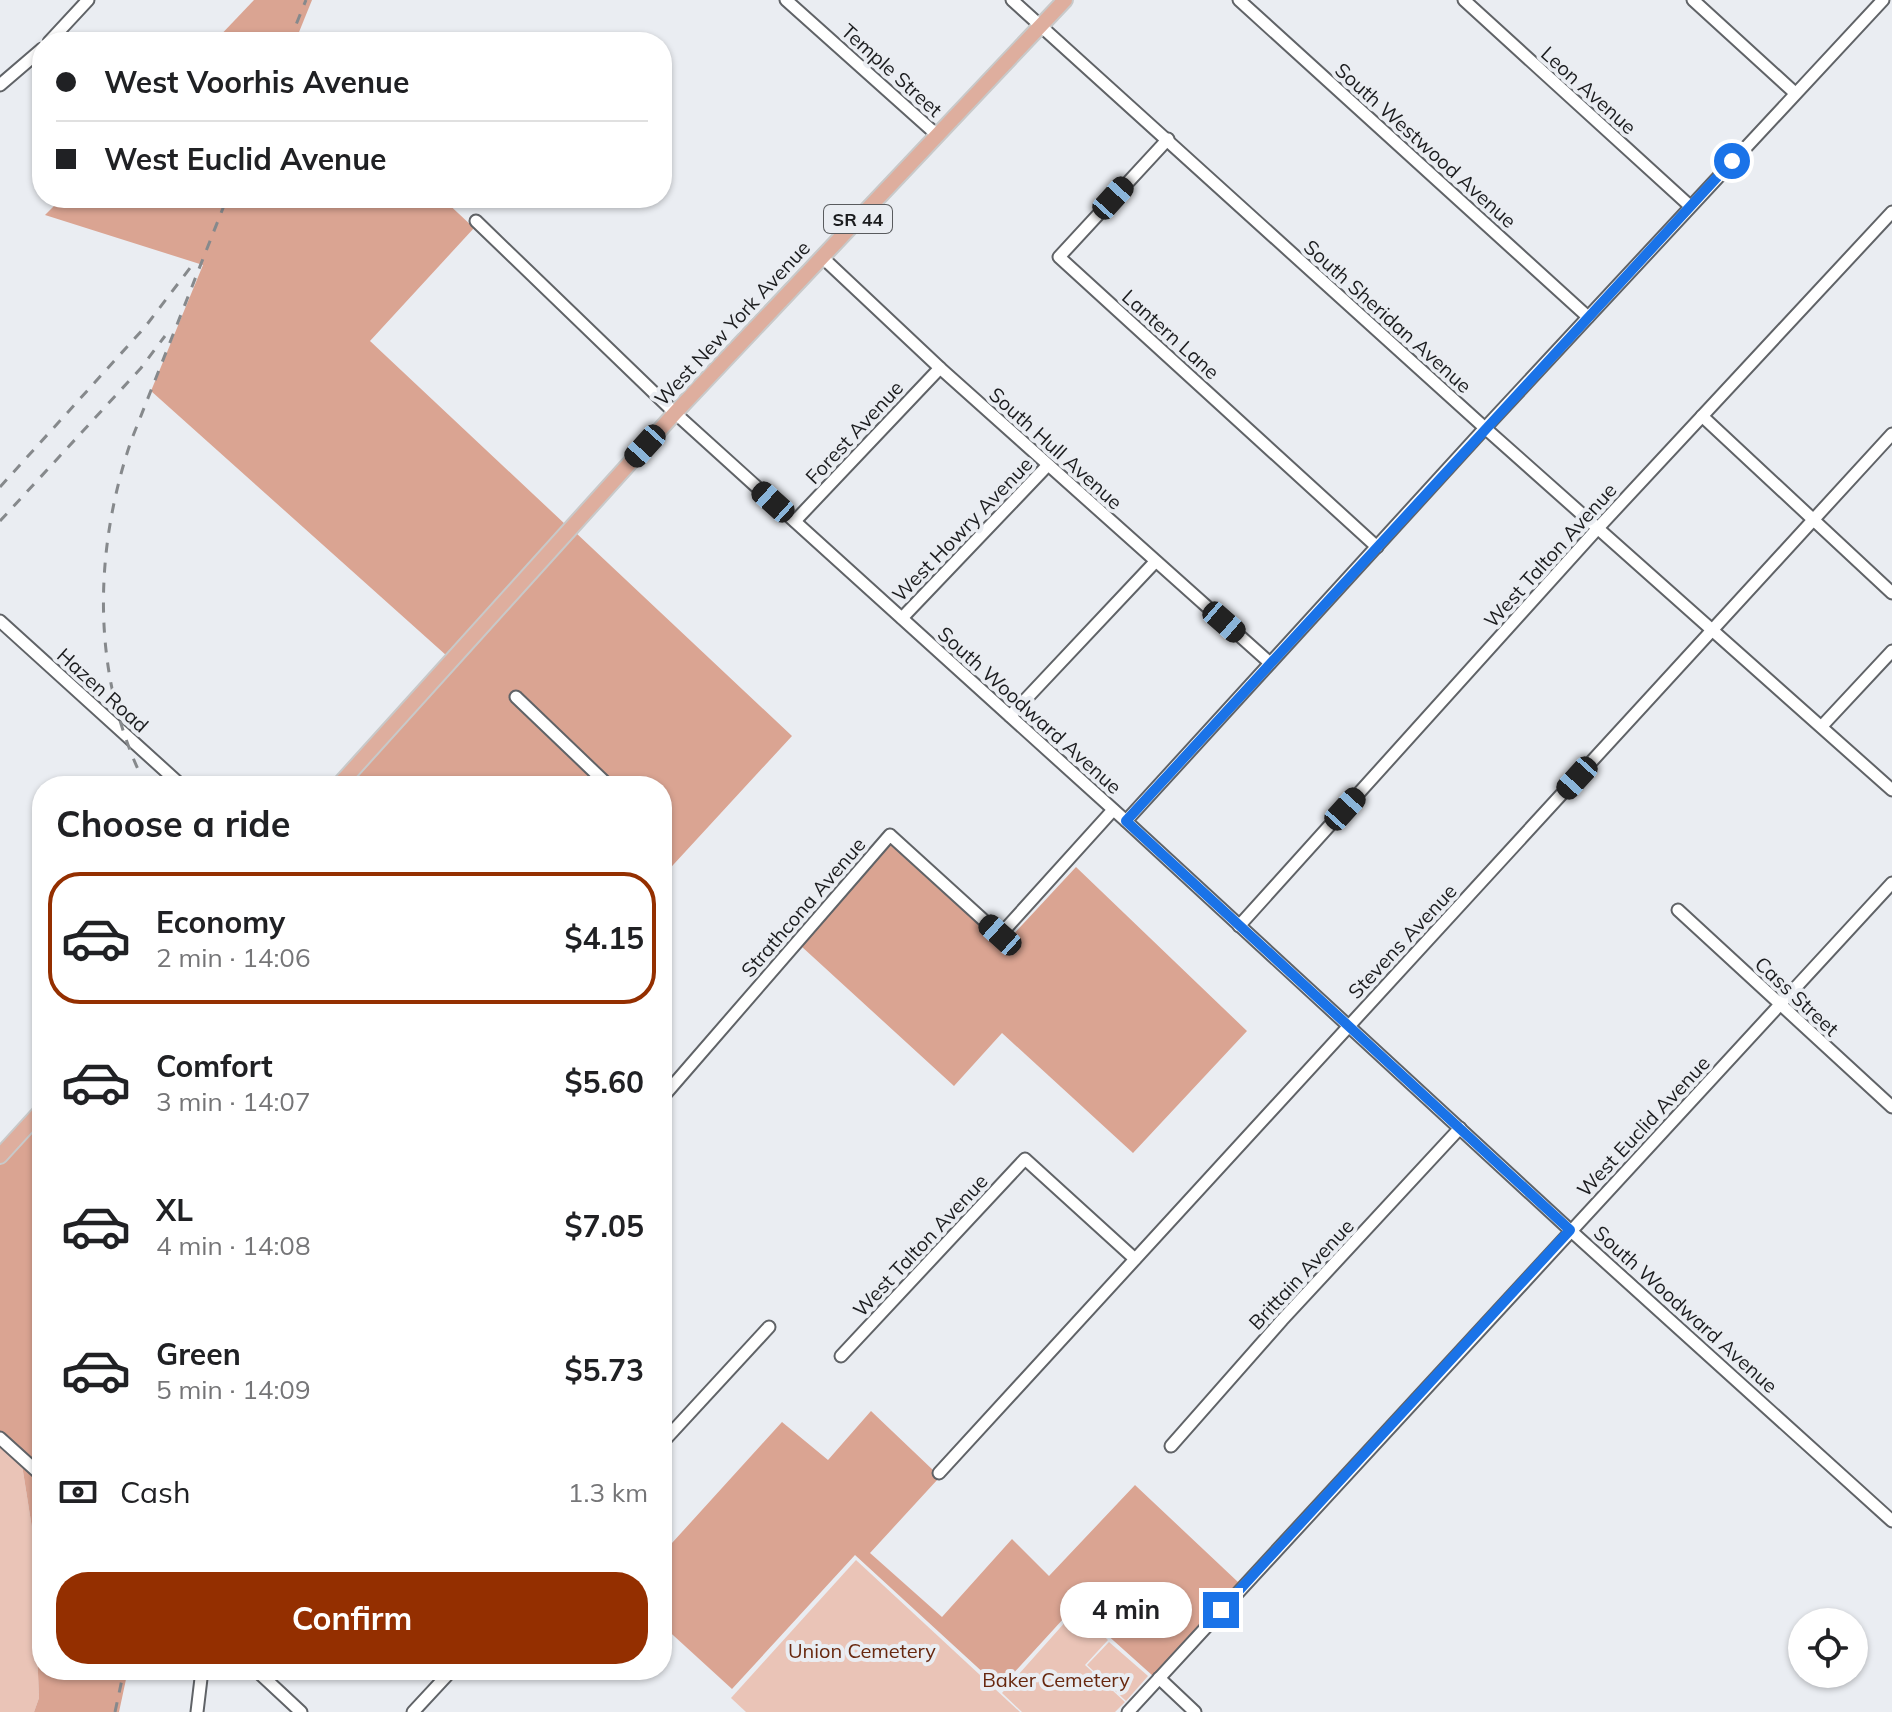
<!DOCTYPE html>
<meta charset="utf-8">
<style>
:root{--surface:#fff;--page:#f2f2f2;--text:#202124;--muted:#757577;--line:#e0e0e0;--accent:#942f00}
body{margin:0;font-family:Mulish,sans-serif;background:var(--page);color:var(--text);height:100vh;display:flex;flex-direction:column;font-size:30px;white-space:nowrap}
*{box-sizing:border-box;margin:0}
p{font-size:26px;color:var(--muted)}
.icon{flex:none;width:44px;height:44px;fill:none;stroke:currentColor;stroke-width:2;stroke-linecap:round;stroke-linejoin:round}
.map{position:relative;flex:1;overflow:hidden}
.drawer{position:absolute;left:32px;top:776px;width:640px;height:904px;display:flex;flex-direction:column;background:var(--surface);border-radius:32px;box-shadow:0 2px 6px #0004}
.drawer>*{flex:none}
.top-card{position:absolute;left:32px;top:32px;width:640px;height:176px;border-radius:32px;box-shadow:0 2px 6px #0004;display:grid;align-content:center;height:176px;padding:0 24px;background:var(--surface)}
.fabs{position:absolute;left:1788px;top:1608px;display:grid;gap:16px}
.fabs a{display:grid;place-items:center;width:80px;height:80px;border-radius:50%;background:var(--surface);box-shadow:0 2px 6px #0004;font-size:40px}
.end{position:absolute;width:36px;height:36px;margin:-18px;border:10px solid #1a73e8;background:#fff;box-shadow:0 0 0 4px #fff}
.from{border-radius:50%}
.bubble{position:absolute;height:56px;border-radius:28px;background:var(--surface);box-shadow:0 2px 6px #0004;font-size:26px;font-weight:700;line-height:56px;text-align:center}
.car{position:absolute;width:24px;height:48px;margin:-24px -12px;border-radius:10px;box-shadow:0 0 6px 2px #0007;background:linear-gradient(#222 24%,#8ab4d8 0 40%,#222 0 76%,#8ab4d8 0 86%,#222 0)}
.top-card b{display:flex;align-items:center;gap:28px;height:76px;font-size:30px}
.top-card b+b{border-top:2px solid var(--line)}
.top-card i{width:20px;height:20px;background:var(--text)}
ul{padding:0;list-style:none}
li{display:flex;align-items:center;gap:24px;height:132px;margin:0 16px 12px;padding:0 8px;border:4px solid transparent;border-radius:32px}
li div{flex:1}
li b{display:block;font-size:30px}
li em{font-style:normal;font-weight:700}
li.on{border-color:var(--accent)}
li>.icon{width:72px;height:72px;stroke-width:1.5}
h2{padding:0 24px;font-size:36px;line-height:96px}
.pay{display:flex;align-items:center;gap:20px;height:88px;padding:0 24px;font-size:30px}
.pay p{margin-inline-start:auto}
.action{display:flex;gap:16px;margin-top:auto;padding:16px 24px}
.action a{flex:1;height:92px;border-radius:32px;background:var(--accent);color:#fff;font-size:32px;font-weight:700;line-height:92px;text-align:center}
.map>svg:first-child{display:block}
.green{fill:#eac4b7}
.forest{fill:#daa492}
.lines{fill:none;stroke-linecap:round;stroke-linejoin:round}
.minor-casing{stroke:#606367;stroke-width:15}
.major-casing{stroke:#c8c9c9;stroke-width:18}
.minor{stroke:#fff;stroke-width:11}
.major{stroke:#deae9e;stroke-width:14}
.rail{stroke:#86898c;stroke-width:3;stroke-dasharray:10 10;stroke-linecap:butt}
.route{stroke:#1a73e8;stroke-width:10}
.labels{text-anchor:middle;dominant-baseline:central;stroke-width:8;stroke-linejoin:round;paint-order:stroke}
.shield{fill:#eaedf2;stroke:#595b5e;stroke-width:2}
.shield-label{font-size:18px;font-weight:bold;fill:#1b1c1e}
.street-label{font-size:20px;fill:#1b1c1e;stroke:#eaedf2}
.park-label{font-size:20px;fill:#68280f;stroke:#eaedf2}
</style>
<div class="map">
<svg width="1892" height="1712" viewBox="0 0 1892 1712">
<rect width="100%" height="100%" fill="#eaedf2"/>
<!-- green -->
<g class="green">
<polygon points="0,1445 22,1465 32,1528 39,1698 34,1712 0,1712"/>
<polygon points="856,1560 1020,1712 746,1712 731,1698"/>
<polygon points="1076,1610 1108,1640 1085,1665 1125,1702 1115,1712 1022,1712 1002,1693"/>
<polygon points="1109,1642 1148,1676 1126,1701 1087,1665"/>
</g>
<!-- forest -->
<g class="forest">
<polygon points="254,0 312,0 295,42 214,42"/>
<polygon points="62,198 442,198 474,228 370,341 566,525 447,656 151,391 203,265 45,215"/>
<polygon points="575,532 792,736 662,877 662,786 346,786"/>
<polygon points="892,843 997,938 1007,936 1010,938 1076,867 1247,1031 1133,1153 1002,1033 954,1086 801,946"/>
<polygon points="42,1119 42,1469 0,1431 0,1165"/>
<polygon points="871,1411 934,1471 932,1474 938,1479 870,1553 942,1617 1012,1539 1049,1576 1135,1485 1238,1582 1153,1676 1075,1606 1000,1688 855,1555 732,1689 662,1625 662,1554 782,1422 828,1460"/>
<polygon points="22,1465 42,1483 42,1670 128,1670 119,1712 34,1712 39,1698 32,1528"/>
</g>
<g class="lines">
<!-- minor casing -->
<g class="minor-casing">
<g id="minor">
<polyline points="786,0 937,135"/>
<polyline points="1012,0 1485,428 1892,790"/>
<polyline points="1239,0 1588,317"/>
<polyline points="1464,0 1690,206"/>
<polyline points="1693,0 1795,93"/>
<polyline points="49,42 88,0"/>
<polyline points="0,85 42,49"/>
<polyline points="1168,139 1059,257 1377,547"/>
<polyline points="476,221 675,413 1126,821 1570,1230 1892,1521"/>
<polyline points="822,257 940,368 1270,663"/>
<polyline points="1702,416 1892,593"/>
<polyline points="795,521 940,368"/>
<polyline points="902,618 1048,465"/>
<polyline points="0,621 182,786"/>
<polyline points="516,697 609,786"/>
<polyline points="1010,716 1155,562"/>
<polyline points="1822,726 1892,651"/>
<polyline points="1126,821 1485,428 1883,0"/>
<polyline points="1678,910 1892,1107"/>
<polyline points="1239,926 1598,528 1892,212"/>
<polyline points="662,1098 890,835 1000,935 1113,810"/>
<polyline points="841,1356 1025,1159 1135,1259"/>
<polyline points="0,1438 42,1476"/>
<polyline points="662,1443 769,1327"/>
<polyline points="1171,1446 1282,1320 1460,1128"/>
<polyline points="939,1473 1892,434"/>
<polyline points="256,1670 301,1712"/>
<polyline points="1159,1678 1195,1712"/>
<polyline points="197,1712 202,1670"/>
<polyline points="413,1712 452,1670"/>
<polyline points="1128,1712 1892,883"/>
</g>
</g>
<!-- major casing -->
<g class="major-casing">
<g id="major">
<polyline points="338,786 675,413 1065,0"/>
<polyline points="0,1156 42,1110"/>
</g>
</g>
<!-- minor -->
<use href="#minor" class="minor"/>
<!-- major -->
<use href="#major" class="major"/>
<!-- rail -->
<g class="rail">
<polyline points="289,42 306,0"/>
<polyline points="0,487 145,327 193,264"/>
<polyline points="0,521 141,368 165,336"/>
<path d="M146,786C91,678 93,553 131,441L227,198"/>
<polyline points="115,1712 124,1670"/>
</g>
</g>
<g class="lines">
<!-- route -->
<polyline class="route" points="1221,1610 1570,1230 1126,821 1732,161"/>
</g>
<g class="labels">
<!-- shield labels -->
<rect class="shield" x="824" y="205" width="68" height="28" rx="6"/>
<g class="shield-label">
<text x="858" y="219">SR 44</text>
</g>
<!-- street labels -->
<g class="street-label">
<text transform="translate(892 70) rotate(42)">Temple Street</text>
<text transform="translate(1589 90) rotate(42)">Leon Avenue</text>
<text transform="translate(1426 145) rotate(42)">South Westwood Avenue</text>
<text transform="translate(1388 316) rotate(42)">South Sheridan Avenue</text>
<text transform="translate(732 323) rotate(-47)">West New York Avenue</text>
<text transform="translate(1171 334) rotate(42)">Lantern Lane</text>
<text transform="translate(854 432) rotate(-47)">Forest Avenue</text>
<text transform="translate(1056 448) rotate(42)">South Hull Avenue</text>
<text transform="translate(962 529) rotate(-46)">West Howry Avenue</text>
<text transform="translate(1550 555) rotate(-48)">West Talton Avenue</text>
<text transform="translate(103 690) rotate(42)">Hazen Road</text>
<text transform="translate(1030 710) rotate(42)">South Woodward Avenue</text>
<text transform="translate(803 907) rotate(-49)">Strathcona Avenue</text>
<text transform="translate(1402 941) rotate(-47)">Stevens Avenue</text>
<text transform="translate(1797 996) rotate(43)">Cass Street</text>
<text transform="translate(1643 1126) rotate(-47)">West Euclid Avenue</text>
<text transform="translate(920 1245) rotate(-47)">West Talton Avenue</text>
<text transform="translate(1301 1274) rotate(-47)">Brittain Avenue</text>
<text transform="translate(1686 1309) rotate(42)">South Woodward Avenue</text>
</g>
<!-- park labels -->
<g class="park-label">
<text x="862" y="1650">Union Cemetery</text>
<text x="1056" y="1679">Baker Cemetery</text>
</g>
</g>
</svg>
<div class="fabs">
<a><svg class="icon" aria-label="locate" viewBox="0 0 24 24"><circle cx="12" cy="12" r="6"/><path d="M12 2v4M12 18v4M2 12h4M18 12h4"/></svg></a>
</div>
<i class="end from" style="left:1732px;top:161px"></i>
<i class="end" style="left:1221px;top:1610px"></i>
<div class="bubble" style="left:1060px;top:1582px;width:132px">4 min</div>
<i class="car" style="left:1113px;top:198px;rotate:42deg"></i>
<i class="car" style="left:645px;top:446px;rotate:222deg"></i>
<i class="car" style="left:773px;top:502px;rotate:312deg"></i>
<i class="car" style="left:1224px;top:622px;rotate:131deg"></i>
<i class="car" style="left:1577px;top:778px;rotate:222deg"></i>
<i class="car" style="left:1345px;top:809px;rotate:42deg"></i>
<i class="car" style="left:1000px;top:935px;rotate:312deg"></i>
<div class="top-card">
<b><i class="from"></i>West Voorhis Avenue</b>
<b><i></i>West Euclid Avenue</b>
</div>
<section class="drawer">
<h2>Choose a ride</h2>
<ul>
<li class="on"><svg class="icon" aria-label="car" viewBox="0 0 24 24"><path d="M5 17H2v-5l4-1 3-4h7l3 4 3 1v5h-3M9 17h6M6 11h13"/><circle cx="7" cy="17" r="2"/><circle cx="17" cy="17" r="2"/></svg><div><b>Economy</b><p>2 min · 14:06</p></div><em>$4.15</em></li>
<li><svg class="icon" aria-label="car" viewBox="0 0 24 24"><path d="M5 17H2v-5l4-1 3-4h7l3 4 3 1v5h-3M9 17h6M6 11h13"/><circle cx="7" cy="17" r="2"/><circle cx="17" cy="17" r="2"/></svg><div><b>Comfort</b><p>3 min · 14:07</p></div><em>$5.60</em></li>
<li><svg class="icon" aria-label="car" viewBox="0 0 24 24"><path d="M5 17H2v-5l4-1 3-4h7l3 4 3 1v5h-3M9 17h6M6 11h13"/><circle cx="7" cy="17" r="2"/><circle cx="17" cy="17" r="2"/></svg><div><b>XL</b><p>4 min · 14:08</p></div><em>$7.05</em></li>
<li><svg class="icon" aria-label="car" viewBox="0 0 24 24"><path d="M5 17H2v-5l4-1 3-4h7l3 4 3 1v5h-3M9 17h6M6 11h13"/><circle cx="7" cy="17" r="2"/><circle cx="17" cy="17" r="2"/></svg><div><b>Green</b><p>5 min · 14:09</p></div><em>$5.73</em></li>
</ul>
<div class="pay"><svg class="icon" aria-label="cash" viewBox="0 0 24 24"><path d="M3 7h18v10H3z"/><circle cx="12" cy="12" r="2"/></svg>Cash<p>1.3 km</p></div>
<div class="action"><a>Confirm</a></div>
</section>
</div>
